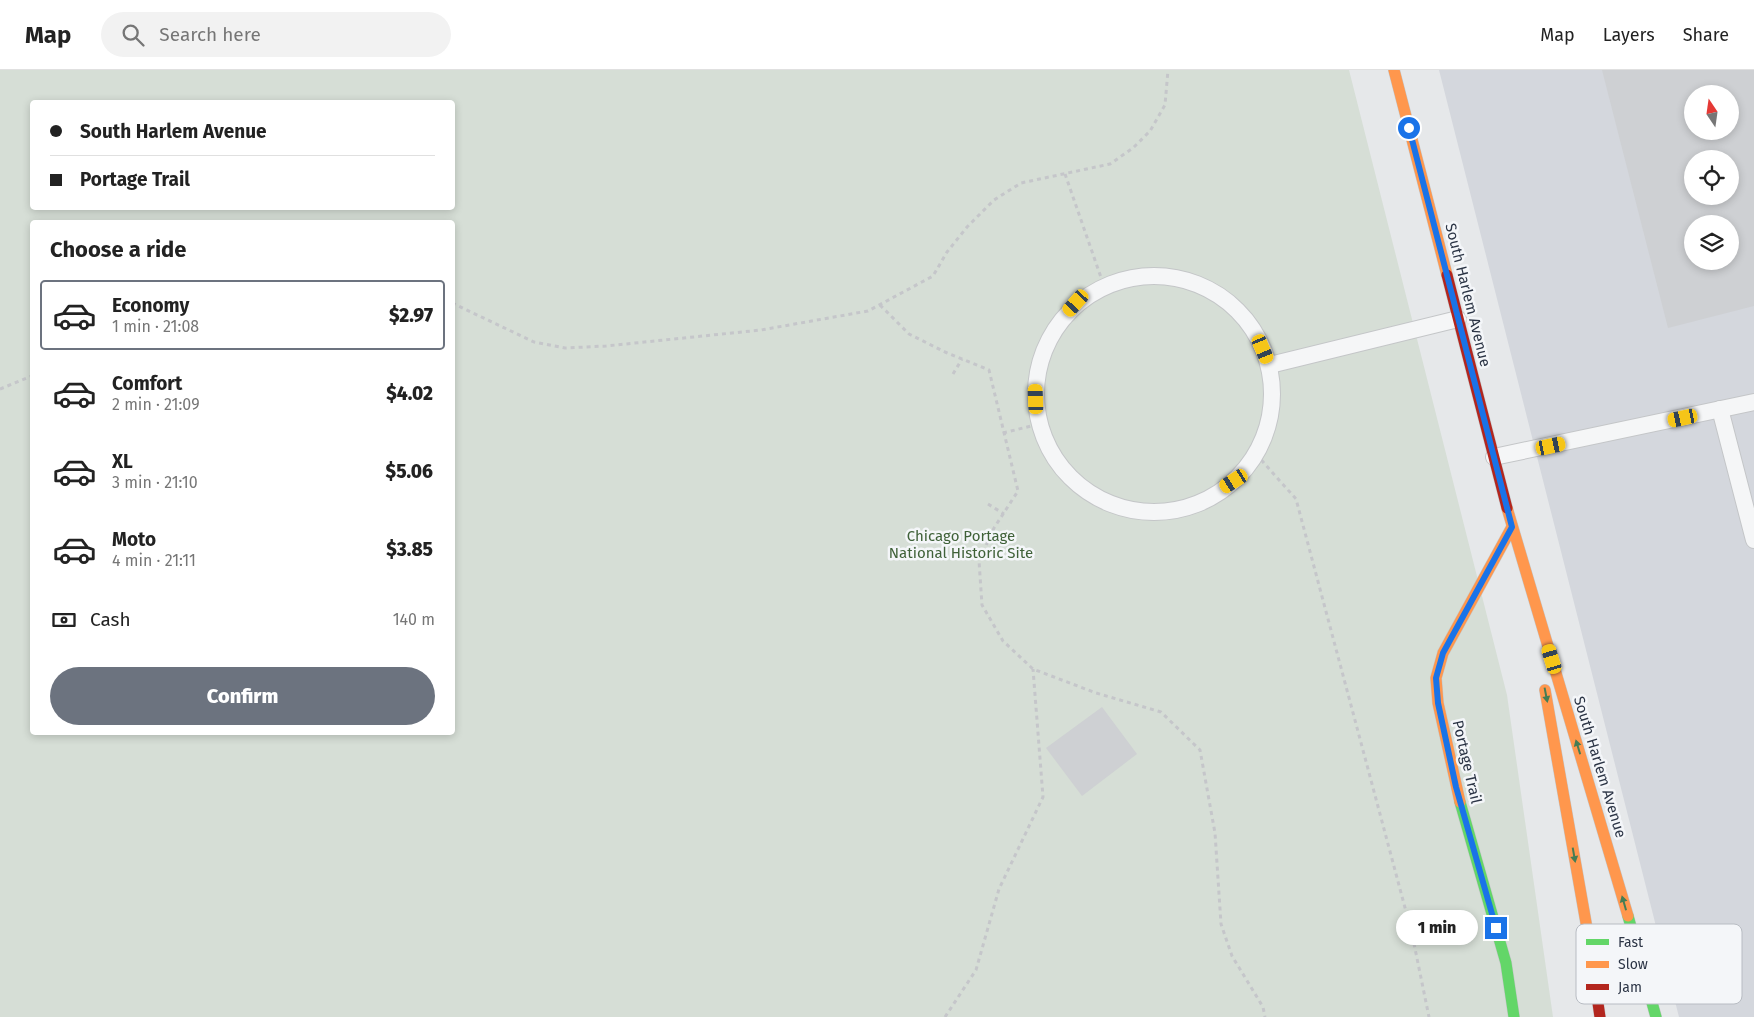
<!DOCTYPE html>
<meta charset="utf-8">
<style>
:root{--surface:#fff;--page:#f2f2f2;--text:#222;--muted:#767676;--line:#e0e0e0;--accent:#6c737f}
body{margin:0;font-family:"Fira Sans",sans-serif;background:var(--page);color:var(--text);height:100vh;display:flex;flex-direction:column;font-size:19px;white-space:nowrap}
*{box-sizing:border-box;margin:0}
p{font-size:16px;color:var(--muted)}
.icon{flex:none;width:28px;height:28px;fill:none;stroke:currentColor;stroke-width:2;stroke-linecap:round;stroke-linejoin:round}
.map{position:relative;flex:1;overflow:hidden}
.drawer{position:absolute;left:30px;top:150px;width:425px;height:515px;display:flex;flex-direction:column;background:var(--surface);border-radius:5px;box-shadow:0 2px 8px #0003}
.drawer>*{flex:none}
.guide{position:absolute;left:30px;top:30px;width:425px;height:110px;border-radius:5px;box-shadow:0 2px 8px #0003;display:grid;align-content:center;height:110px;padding:0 20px;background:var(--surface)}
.needle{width:32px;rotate:347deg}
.buttons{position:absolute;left:1684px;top:15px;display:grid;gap:10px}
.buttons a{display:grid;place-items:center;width:55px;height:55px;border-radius:50%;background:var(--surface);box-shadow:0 2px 8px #0003;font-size:25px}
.end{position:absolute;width:22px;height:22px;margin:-11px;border:6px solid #1a73e8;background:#fff;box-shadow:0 0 0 2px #fff}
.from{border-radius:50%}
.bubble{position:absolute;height:35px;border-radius:18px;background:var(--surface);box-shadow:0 2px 8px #0003;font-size:16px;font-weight:800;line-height:35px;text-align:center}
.car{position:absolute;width:15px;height:30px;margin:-15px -8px;border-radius:6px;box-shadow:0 0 4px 1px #0007;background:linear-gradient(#f5c518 24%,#345 0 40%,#f5c518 0 76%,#345 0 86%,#f5c518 0)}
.guide b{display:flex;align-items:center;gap:18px;height:48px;font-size:19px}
.guide b+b{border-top:1px solid var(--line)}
.guide i{width:12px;height:12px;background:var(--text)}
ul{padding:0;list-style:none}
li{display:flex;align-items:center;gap:15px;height:70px;margin:0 10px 8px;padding:0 10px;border:2px solid transparent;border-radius:5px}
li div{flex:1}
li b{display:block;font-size:19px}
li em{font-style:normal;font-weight:800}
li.active{border-color:var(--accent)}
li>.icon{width:45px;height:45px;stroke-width:1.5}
h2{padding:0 20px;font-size:22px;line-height:60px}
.pay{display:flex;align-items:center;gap:12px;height:55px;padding:0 20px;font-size:19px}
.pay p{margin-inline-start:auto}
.button{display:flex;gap:10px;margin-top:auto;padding:10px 20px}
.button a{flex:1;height:58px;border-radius:30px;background:var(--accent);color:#fff;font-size:20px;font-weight:800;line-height:58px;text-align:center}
header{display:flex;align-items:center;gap:30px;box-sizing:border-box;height:70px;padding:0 25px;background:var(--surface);border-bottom:1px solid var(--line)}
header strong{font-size:24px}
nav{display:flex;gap:28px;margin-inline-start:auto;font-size:18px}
.search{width:350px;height:45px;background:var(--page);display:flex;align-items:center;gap:12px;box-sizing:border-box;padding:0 18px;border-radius:28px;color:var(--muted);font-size:19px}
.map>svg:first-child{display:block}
.built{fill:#d4d7dd;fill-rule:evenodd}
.green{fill:#d6ded6;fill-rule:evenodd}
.building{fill:#ced0d3;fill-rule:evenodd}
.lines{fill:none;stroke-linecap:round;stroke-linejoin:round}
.lane-casing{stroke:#c4c6c8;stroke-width:18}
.fast-casing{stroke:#c4c6c8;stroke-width:12}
.slow-casing{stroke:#c4c6c8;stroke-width:12}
.jam-casing{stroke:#c4c6c8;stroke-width:12}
.path{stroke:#c5c6ca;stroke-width:3;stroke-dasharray:4 4;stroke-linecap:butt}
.lane{stroke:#f5f6f7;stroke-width:16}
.fast{stroke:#63d668;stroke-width:11}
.slow{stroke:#ff974d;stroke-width:11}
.jam{stroke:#b3261e;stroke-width:11}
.oneway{fill:#447d55}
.route{stroke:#1a73e8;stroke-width:6}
.labels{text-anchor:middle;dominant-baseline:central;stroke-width:5;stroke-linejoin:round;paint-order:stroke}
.street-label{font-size:15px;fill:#2b3445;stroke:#f4f6f9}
.park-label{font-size:15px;fill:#3f6138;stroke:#f4f6f9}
.key{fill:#f4f6f9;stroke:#b8bcc3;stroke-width:1}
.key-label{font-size:14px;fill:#2b3445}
</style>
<header>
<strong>Map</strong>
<div class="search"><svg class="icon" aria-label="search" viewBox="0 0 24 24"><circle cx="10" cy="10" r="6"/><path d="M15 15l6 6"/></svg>Search here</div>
<nav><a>Map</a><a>Layers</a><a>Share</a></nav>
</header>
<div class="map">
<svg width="1754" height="947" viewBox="0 0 1754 947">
<rect width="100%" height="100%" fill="#e6e8ea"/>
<!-- built -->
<path class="built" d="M1439,0H1754V947H1679ZM1692,24H1730V61H1692ZM1692,89H1730V126H1692ZM1692,154H1730V191H1692Z"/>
<!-- green -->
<path class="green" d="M0,0H1349L1507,625L1553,947H0ZM32,32H452V138H32ZM32,152H452V662H32Z"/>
<!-- building -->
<g class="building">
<path d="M1602,0H1754V236L1668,258ZM1692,24H1730V61H1692ZM1692,89H1730V126H1692ZM1692,154H1730V191H1692Z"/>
<polygon points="1102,637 1137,684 1082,726 1046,678"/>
</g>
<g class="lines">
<!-- lane casing -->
<g class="lane-casing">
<g id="lane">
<circle cx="1154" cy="324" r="118"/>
<polyline points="1270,295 1458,249"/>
<polyline points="1720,339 1754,470"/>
<polyline points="1494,387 1754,332"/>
</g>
</g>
<!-- fast casing -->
<g class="fast-casing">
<g id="fast">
<polyline points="1460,732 1506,893 1514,947"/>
<polyline points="1628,846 1656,947"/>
</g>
</g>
<!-- slow casing -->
<g class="slow-casing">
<g id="slow">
<polyline points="1394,0 1447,205"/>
<polyline points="1507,438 1628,846"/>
<polyline points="1545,620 1588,864"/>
<polyline points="1460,732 1438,633 1436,608 1443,583 1512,457"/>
</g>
</g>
<!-- jam casing -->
<g class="jam-casing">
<g id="jam">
<polyline points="1447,205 1507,438"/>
<polyline points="1588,864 1600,947"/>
</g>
</g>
<!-- path -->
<g class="path">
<polyline points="1065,104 1104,216"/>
<polyline points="452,233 534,272 565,278 606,276 761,260 868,241 933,206 947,182 967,157 994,130 1021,113 1110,94 1133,78 1150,61 1165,35 1168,0"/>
<polyline points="880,235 909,264 945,282 989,300 1018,421 994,458 979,491 982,535 1003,571 1033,599 1096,623 1161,642 1200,680 1215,763 1221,854 1232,886 1263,937 1265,947"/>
<polyline points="953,304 962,289"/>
<polyline points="0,319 32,306"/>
<polyline points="1003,363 1039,354"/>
<polyline points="1256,384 1296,429 1412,864 1429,947"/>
<polyline points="988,434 1004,444"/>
<polyline points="945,947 976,900 999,819 1043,727 1033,599"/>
</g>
<!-- lane -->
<use href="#lane" class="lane"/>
<!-- fast -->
<use href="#fast" class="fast"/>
<!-- slow -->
<use href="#slow" class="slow"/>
<!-- jam -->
<use href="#jam" class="jam"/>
</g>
<!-- one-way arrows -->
<defs><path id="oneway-solid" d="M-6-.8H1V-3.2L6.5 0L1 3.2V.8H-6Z" transform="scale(1.25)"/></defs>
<g class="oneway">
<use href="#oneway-solid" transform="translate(1546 625) rotate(79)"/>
<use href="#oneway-solid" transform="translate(1578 677) rotate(-107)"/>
<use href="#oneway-solid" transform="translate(1574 785) rotate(80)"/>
<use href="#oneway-solid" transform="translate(1624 833) rotate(-106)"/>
</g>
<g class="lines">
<!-- route -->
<polyline class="route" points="1409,58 1512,457 1443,583 1436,608 1438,633 1456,717 1496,858"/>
</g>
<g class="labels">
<!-- street labels -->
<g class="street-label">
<text transform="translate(1468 225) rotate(76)">South Harlem Avenue</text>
<text transform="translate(1467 692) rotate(77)">Portage Trail</text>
<text transform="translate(1600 697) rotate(73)">South Harlem Avenue</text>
</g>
<!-- park labels -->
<g class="park-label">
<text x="961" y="466">Chicago Portage<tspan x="961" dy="17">National Historic Site</tspan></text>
</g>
</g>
<!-- legend -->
<rect x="1576" y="854" width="166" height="80" rx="8" class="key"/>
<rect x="1586" y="869" width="23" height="6" fill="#63d668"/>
<rect x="1586" y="891" width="23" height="7" fill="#ff974d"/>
<rect x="1586" y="914" width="23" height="6" fill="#b3261e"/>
<g class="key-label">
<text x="1618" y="877">Fast</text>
<text x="1618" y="899">Slow</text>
<text x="1618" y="922">Jam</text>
</g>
</svg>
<div class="buttons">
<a><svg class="needle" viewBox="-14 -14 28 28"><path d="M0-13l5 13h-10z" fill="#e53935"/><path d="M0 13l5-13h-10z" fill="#767676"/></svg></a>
<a><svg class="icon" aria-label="locate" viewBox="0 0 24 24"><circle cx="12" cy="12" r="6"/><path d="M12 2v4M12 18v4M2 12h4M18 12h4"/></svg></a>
<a><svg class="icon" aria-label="layers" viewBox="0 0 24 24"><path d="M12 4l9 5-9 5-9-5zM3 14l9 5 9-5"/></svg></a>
</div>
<i class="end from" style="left:1409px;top:58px"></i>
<i class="end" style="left:1496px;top:858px"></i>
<div class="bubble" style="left:1396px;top:840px;width:82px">1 min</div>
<i class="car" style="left:1076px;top:233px;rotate:222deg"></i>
<i class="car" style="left:1263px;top:279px;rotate:157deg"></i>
<i class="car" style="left:1036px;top:329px;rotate:358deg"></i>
<i class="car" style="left:1683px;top:348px;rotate:258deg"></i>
<i class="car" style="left:1551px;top:376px;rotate:78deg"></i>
<i class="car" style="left:1234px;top:411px;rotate:237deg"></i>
<i class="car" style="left:1552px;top:589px;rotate:343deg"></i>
<div class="guide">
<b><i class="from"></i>South Harlem Avenue</b>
<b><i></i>Portage Trail</b>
</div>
<section class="drawer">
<h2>Choose a ride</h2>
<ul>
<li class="active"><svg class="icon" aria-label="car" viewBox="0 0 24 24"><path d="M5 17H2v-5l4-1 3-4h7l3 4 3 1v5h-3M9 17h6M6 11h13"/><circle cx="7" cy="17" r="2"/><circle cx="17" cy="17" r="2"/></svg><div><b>Economy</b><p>1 min · 21:08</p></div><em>$2.97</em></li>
<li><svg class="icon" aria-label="car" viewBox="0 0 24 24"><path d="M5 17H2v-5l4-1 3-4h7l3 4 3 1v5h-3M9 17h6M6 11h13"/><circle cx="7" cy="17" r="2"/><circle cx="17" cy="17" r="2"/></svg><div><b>Comfort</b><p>2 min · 21:09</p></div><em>$4.02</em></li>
<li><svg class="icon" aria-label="car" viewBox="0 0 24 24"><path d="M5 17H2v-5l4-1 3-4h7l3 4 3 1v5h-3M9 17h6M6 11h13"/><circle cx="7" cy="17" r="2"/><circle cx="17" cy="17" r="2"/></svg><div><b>XL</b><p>3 min · 21:10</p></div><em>$5.06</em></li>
<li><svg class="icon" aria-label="car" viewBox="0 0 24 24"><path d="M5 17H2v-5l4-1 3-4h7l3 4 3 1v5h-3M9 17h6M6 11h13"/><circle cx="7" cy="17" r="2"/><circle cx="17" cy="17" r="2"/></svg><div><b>Moto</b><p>4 min · 21:11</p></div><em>$3.85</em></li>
</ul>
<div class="pay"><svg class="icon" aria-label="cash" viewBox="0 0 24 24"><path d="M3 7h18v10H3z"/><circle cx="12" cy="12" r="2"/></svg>Cash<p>140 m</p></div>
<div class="button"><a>Confirm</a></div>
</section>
</div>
